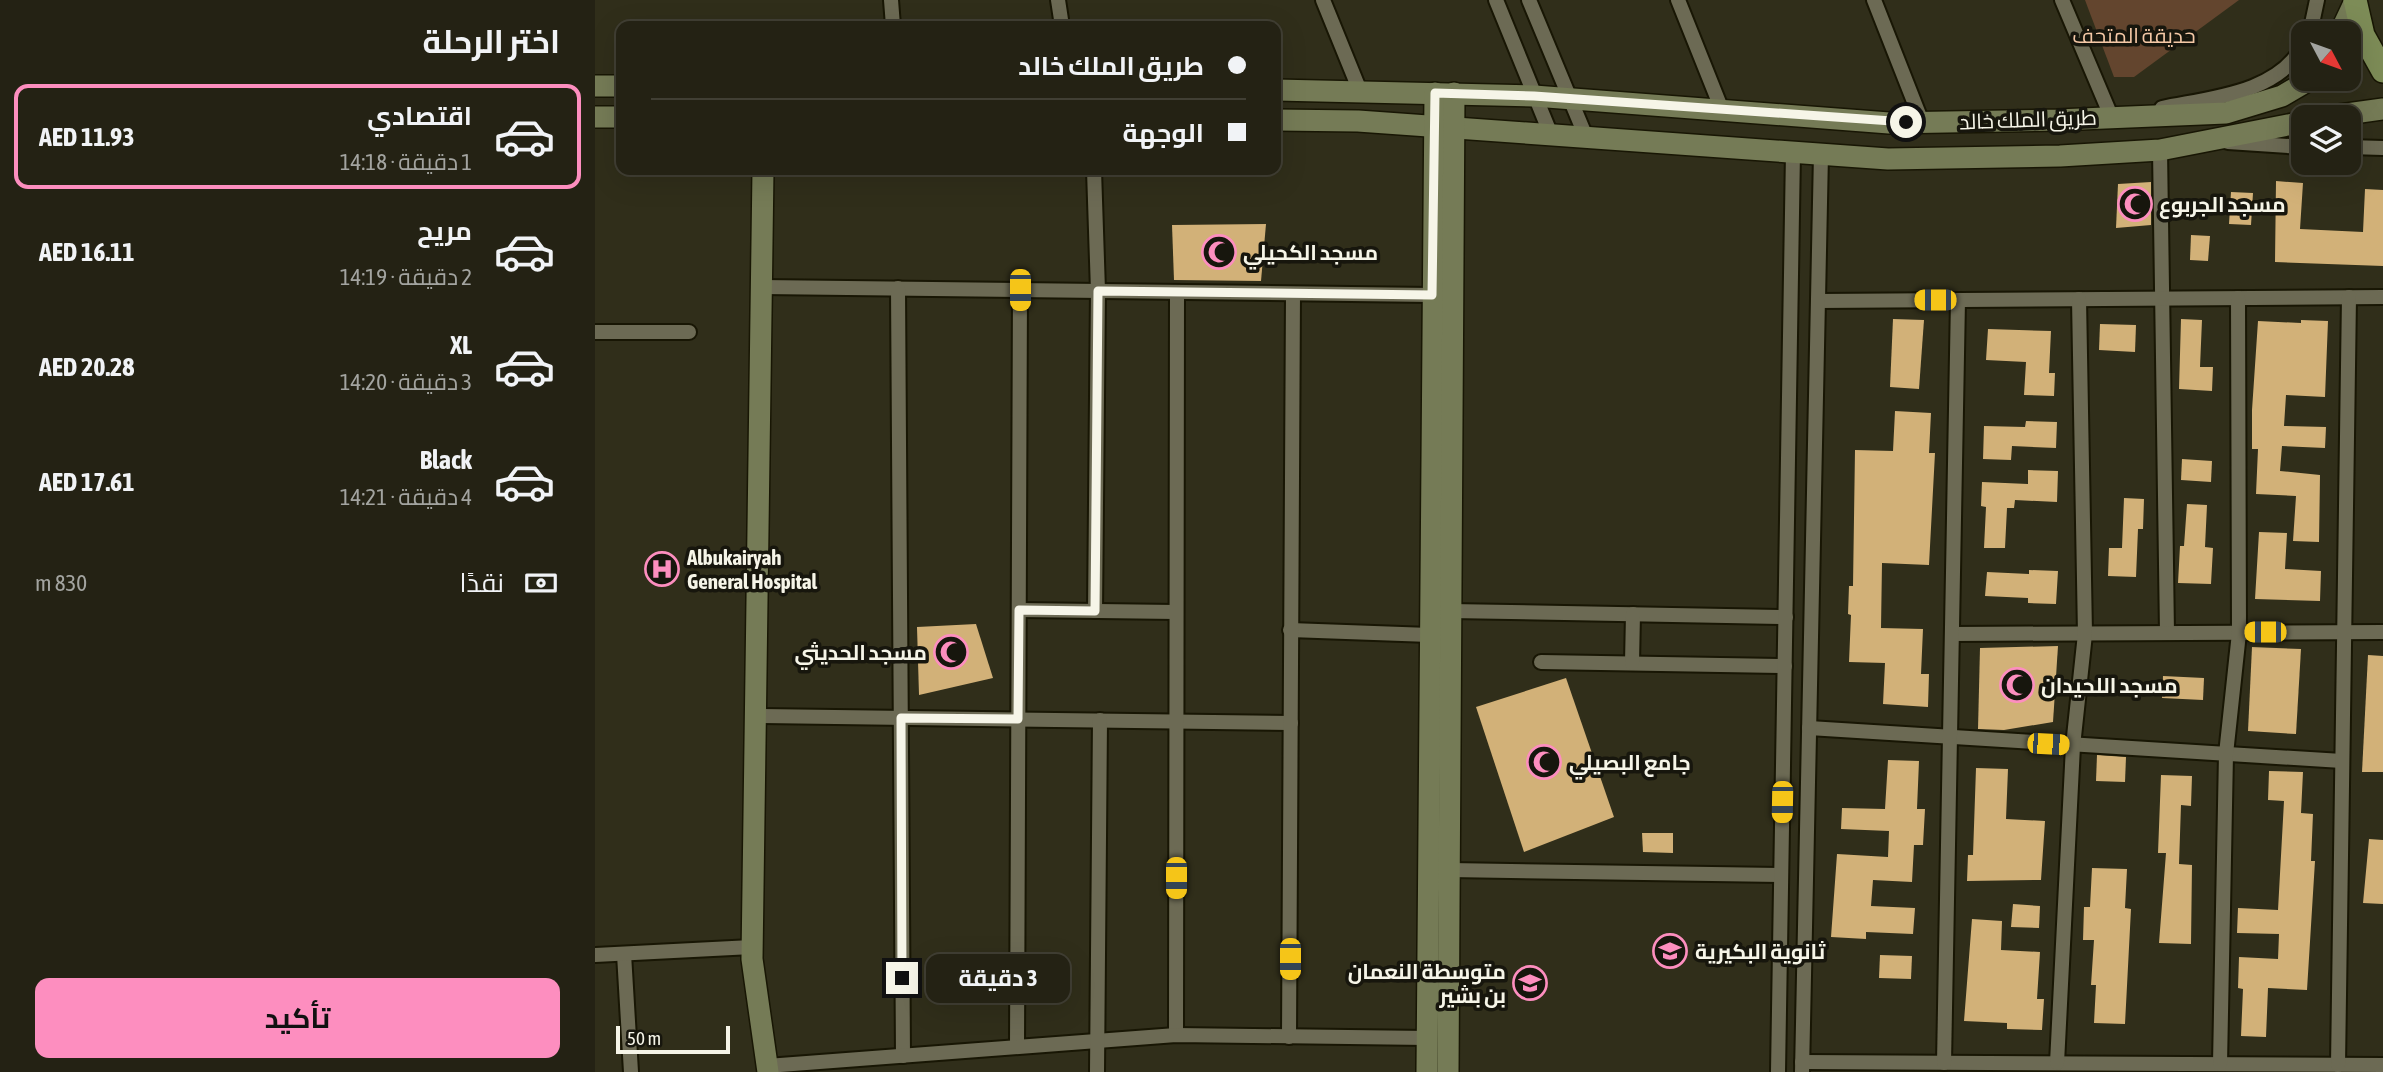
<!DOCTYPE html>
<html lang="ar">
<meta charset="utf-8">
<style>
:root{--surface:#242214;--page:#302f22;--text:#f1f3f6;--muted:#a3a4a0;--line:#413f34;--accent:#fd8ebf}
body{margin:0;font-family:"Asap Condensed",Cairo,sans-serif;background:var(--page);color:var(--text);direction:rtl;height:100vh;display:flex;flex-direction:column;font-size:26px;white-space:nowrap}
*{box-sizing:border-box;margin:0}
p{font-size:23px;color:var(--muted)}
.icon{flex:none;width:38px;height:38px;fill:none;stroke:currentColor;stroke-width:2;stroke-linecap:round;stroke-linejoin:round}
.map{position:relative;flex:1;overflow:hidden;direction:ltr}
.sheet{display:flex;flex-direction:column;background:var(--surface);width:595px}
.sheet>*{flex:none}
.guide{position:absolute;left:21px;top:21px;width:665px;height:154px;border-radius:14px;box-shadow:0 7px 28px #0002,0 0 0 2px var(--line);direction:rtl;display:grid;align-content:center;height:154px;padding:0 35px;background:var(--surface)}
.needle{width:46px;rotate:131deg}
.tools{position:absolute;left:1696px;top:21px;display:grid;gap:14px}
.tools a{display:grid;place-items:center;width:70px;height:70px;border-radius:14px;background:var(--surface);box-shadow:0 7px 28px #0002,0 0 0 2px var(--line);font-size:35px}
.scale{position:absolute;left:21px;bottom:18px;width:114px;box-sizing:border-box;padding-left:7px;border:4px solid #f6f5e8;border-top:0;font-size:19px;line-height:24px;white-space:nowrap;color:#f6f5e8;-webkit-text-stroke:5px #17160d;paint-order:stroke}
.end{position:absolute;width:32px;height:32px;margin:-16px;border:9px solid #f6f5e8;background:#111;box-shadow:0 0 0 4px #111}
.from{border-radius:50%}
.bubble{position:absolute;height:49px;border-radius:14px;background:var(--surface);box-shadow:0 7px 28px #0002,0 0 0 2px var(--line);font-size:23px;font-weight:700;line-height:49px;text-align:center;direction:rtl}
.car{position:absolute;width:21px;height:42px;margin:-21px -10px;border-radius:9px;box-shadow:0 0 5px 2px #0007;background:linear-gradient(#f5c518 24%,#345 0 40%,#f5c518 0 76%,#345 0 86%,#f5c518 0)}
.guide b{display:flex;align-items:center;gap:24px;height:66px;font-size:26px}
.guide b+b{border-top:2px solid var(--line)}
.guide i{width:18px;height:18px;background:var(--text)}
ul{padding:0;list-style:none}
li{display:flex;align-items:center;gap:21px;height:105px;margin:0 14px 10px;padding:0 21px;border:4px solid transparent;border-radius:14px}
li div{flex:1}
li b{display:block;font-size:26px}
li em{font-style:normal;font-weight:700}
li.current{border-color:var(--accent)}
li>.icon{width:63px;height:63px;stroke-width:1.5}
h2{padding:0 35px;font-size:32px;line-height:84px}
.pay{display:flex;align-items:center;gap:18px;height:77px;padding:0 35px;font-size:26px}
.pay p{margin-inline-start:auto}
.primary-button{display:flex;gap:14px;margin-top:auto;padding:14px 35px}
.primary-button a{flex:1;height:80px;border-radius:14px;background:var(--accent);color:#111;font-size:28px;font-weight:700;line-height:80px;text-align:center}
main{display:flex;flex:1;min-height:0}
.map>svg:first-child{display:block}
.green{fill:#63452e}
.building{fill:#d2b178}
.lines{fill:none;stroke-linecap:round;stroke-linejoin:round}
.street-casing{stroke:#181604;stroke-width:18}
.secondary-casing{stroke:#181604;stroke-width:24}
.primary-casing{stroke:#181604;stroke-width:26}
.street{stroke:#6c6a54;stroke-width:14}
.secondary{stroke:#757b56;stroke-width:21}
.primary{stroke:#7d8c57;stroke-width:23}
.route{stroke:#f6f5e8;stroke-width:9}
.labels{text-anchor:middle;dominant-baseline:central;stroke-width:7;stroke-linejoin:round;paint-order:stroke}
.park-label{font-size:21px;fill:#f4c8a6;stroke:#17160d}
.street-label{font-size:21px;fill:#f6f5e8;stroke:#17160d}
.poi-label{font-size:21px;font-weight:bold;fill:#f6f5e8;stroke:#17160d;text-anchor:start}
</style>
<main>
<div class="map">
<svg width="1788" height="1072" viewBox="0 0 1788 1072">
<rect width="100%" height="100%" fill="#302e1a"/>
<!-- green -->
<polygon class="green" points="1490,0 1644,0 1539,77 1519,77"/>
<!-- building -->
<g class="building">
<polygon points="1681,181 1708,183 1705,229 1768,232 1770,189 1788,190 1788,266 1680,262"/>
<polygon points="1556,182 1556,225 1521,228 1523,184"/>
<polygon points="1636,192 1658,193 1656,225 1634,224"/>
<polygon points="671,224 666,281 579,280 577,225"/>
<polygon points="1596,235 1615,236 1613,261 1595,260"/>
<polygon points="1298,319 1329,320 1324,389 1295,387"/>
<polygon points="1586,319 1607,320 1605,367 1618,367 1617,391 1584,389"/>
<polygon points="1706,320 1733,321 1730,397 1691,395 1689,426 1731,427 1730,448 1687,446 1685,471 1725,475 1724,542 1698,541 1701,496 1661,494 1663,449 1657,449 1657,410 1663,321 1706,323"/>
<polygon points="1505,324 1541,325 1540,352 1504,350"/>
<polygon points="1393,329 1456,331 1454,373 1460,373 1459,396 1429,395 1431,362 1391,360"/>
<polygon points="1300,411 1336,413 1334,453 1340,453 1334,565 1287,563 1286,628 1328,629 1326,674 1334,674 1333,707 1288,704 1290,663 1254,662 1256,615 1253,614 1254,586 1258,586 1260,450 1298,451"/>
<polygon points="1431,421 1462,422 1461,448 1417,446 1416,460 1388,459 1389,426 1430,427"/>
<polygon points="1587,459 1617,461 1616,482 1586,480"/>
<polygon points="1433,470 1463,471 1462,502 1420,500 1419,508 1412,508 1410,548 1389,548 1391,507 1386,506 1387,482 1433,484"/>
<polygon points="1529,498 1549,499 1548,529 1543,529 1541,577 1513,576 1514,548 1527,548"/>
<polygon points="1592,504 1612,505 1610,547 1618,548 1616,584 1583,583 1585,546 1589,546"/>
<polygon points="1664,532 1692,533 1690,569 1726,571 1725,601 1660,599"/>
<polygon points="1434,570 1463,571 1461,604 1433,603 1433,598 1390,596 1392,572 1434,574"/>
<polygon points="381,624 398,678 324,695 322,627"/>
<polygon points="1463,646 1458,722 1409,730 1383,729 1385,648"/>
<polygon points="1657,647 1706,649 1701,734 1653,731"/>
<polygon points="1773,655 1788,656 1788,772 1767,772"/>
<polygon points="1568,676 1609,678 1608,700 1567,698"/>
<polygon points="971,678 1019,817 929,852 881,707"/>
<polygon points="1502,755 1531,757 1530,782 1501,781"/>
<polygon points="1293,760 1324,761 1322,809 1330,809 1328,845 1319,845 1317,882 1278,880 1276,906 1320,908 1318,934 1271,932 1271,939 1236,937 1242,854 1293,857 1294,831 1246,829 1247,808 1290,809"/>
<polygon points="1381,768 1413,769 1411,819 1450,821 1446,880 1372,881 1373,855 1378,855"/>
<polygon points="1674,771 1708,772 1706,813 1718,814 1716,861 1720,861 1712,990 1673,988 1671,1037 1646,1036 1648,989 1643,988 1644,957 1683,959 1684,934 1642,933 1643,908 1683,910 1689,801 1673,800"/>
<polygon points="1566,775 1597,776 1596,806 1586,805 1584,864 1597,865 1596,944 1564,943 1571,853 1563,853"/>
<polygon points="1047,833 1078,833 1078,853 1048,852"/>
<polygon points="1774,839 1788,840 1788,904 1768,903"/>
<polygon points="1497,868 1532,869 1530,908 1536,909 1530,1024 1499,1023 1501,985 1496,985 1499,940 1488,940 1489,907 1495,907"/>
<polygon points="1418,904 1445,906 1444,928 1416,927"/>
<polygon points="1377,919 1407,921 1406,950 1445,952 1442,999 1449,999 1447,1030 1412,1029 1412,1023 1369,1021"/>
<polygon points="1285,955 1317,956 1316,979 1284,978"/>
</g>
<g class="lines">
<!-- street casing -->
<g class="street-casing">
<g id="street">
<polyline points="296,0 298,26"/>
<polyline points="463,0 467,26"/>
<polyline points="728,0 765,91"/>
<polyline points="901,0 956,135"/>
<polyline points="934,0 991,137"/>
<polyline points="1083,0 1127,110"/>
<polyline points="1279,0 1327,122"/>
<polyline points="1467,0 1516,116"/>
<polyline points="1715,33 1722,0"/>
<path d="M1567,108C1614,98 1682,94 1708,46"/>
<polyline points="1633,142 1708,147"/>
<polyline points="1754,147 1788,148"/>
<polyline points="1565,150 1572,633"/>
<polyline points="499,170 503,291 500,611"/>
<polyline points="166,287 837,295"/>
<polyline points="303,288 308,1056"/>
<polyline points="1223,301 1788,297"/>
<polyline points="0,332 94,332"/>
<polyline points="424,610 581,612"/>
<polyline points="855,611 1191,617"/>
<polyline points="695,630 835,635"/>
<polyline points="1357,634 1788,632"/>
<polyline points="946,662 1190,666"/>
<polyline points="1037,663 1038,614"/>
<polyline points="160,716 696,723"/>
<polyline points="1214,728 1747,761"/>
<polyline points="854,870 1186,875"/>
<polyline points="29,954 36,1072"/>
<polyline points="0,955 157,947"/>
<polyline points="581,1035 582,292"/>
<polyline points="694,1037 698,294"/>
<polyline points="422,1047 425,290"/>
<polyline points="1207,1062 1788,1065"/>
<polyline points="1349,1063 1363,300"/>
<polyline points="1462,1063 1478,746 1490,634 1484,299"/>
<polyline points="1625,1064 1631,754 1644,633 1643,298"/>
<polyline points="1743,1065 1754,297"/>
<polyline points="172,1066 581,1035 832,1038"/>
<polyline points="502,1072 505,720"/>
<polyline points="1183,1072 1198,152"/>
<polyline points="1207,1072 1226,154"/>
</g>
</g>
<!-- secondary casing -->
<g class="secondary-casing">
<g id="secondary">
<polyline points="1745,33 1760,1"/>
<polyline points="0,86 26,86"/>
<polyline points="681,90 939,96 1294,123 1462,120 1631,113 1687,96 1716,79"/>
<polyline points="0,117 26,117"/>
<polyline points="1730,117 1788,109"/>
<polyline points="681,120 763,121 1293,159 1465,156 1565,150 1708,122"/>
<polyline points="168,170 157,959 173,1072"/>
<polyline points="832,1072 840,93"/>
<polyline points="853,1072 859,93"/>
</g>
</g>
<!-- primary casing -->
<g class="primary-casing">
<polyline id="primary" points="1760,0 1768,35 1788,71"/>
</g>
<!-- street -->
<use href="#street" class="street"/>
<!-- secondary -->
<use href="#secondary" class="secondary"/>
<!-- primary -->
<use href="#primary" class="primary"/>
</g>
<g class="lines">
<!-- route -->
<polyline class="route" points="307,978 306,718 423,719 424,610 500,611 503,291 837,295 840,93 939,96 1311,122"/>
</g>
<!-- icons -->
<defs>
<g id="mosque-ring" transform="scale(1.75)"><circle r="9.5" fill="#17160d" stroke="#fd8ebf" stroke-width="1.5"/><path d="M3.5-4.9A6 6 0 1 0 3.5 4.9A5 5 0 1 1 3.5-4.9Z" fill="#fd8ebf"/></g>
<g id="hospital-ring" transform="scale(1.75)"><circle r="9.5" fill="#17160d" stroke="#fd8ebf" stroke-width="1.5"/><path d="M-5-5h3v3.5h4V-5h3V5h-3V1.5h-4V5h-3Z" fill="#fd8ebf"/></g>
<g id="school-ring" transform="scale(1.75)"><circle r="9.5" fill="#17160d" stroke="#fd8ebf" stroke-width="1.5"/><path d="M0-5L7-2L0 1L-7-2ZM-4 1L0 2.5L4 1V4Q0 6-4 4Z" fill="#fd8ebf"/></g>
</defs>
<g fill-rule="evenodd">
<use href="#mosque-ring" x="1540" y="204"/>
<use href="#mosque-ring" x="624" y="252"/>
<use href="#hospital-ring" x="67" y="569"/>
<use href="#mosque-ring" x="356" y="652"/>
<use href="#mosque-ring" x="1422" y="685"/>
<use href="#mosque-ring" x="949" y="762"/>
<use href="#school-ring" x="1075" y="951"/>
<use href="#school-ring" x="935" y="983"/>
</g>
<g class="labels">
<!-- park labels -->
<g class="park-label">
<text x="1539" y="35">حديقة المتحف</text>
</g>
<!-- street labels -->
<g class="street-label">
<text transform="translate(1433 119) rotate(-2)">طريق الملك خالد</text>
</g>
<!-- poi labels -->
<g class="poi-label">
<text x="1564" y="204">مسجد الجربوع</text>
<text x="648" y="252">مسجد الكحيلي</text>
<text x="92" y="557">Albukairyah<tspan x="92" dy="24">General Hospital</tspan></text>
<text x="332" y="652" text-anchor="end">مسجد الحديثي</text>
<text x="1446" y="685">مسجد اللحيدان</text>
<text x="974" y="762">جامع البصيلي</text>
<text x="1100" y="951">ثانوية البكيرية</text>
<text x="911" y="971" text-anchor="end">متوسطة النعمان<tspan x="911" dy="24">بن بشير</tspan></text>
</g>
</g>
</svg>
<div class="tools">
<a><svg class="needle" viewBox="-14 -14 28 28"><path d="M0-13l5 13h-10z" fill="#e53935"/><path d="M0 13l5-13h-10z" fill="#a3a4a0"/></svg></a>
<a><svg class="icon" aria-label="layers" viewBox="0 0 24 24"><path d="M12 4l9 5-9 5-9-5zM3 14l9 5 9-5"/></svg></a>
</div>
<div class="scale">50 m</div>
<i class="end from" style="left:1311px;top:122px"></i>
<i class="end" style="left:307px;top:978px"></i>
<div class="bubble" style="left:331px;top:954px;width:144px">3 دقيقة</div>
<i class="car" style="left:425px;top:290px;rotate:180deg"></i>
<i class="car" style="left:1340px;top:300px;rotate:270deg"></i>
<i class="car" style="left:1670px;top:632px;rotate:270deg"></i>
<i class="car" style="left:1453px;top:744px;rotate:93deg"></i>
<i class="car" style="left:1187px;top:802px;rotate:181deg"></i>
<i class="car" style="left:581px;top:878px;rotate:180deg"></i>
<i class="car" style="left:695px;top:959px;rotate:180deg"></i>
<div class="guide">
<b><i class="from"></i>طريق الملك خالد</b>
<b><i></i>الوجهة</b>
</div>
</div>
<section class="sheet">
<h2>اختر الرحلة</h2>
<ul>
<li class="current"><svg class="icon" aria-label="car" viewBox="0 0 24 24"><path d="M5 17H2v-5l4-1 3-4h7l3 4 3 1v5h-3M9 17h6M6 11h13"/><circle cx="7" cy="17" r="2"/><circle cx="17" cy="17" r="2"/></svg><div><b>اقتصادي</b><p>1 دقيقة · 14:18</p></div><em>AED 11.93</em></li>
<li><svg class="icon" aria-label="car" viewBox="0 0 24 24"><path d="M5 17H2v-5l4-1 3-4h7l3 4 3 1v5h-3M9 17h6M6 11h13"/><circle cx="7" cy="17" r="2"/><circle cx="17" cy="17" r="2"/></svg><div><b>مريح</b><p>2 دقيقة · 14:19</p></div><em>AED 16.11</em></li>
<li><svg class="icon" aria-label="car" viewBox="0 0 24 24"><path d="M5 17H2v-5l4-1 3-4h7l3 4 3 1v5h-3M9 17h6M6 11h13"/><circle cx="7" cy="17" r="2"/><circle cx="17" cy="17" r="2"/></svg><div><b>XL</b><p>3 دقيقة · 14:20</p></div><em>AED 20.28</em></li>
<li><svg class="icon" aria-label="car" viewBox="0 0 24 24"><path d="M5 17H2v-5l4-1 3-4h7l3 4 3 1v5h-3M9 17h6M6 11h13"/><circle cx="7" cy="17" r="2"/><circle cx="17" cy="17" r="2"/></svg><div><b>Black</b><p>4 دقيقة · 14:21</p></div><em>AED 17.61</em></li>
</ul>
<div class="pay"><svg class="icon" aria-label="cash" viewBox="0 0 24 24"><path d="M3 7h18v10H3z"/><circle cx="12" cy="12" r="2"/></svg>نقدًا<p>830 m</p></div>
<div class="primary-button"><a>تأكيد</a></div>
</section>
</main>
